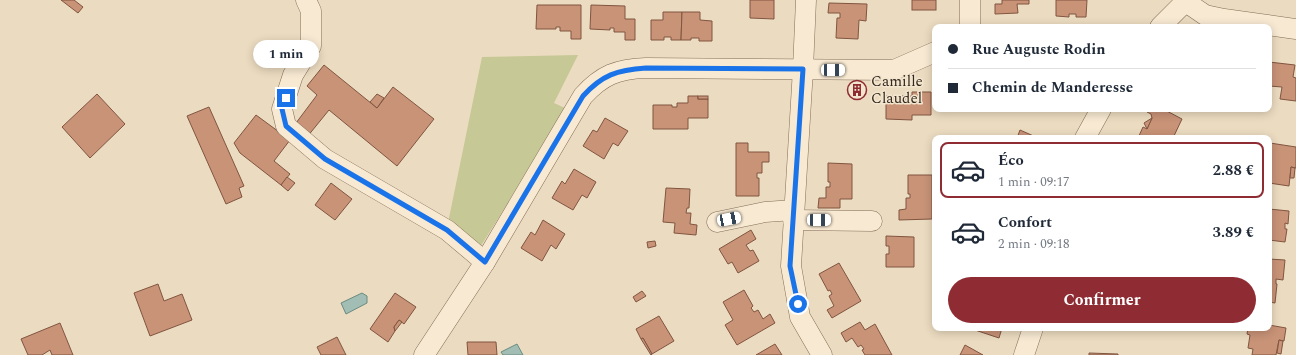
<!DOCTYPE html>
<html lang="fr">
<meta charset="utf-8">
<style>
:root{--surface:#fff;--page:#f6f6f7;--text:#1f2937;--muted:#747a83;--line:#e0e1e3;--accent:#8f2c33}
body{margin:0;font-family:Spectral,serif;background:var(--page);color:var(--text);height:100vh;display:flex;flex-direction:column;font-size:15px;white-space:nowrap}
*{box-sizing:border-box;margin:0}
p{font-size:13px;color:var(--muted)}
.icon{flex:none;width:22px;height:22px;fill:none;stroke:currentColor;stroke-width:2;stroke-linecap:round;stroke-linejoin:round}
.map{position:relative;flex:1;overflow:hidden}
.side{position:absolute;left:932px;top:135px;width:340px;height:196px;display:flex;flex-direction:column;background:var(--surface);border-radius:8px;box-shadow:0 2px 10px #0003}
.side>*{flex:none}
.top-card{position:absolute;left:932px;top:24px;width:340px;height:88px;border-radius:8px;box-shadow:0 2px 10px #0003;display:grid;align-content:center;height:88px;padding:0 16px;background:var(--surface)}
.end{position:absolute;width:18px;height:18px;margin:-9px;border:5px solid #1a73e8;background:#fff;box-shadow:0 0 0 2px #fff}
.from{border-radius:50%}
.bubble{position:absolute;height:28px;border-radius:14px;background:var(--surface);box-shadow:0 2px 10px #0003;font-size:13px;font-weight:700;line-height:28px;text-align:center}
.car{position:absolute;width:12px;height:24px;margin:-12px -6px;border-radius:5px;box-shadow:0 0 3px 1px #0007;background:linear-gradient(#fff 24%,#345 0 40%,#fff 0 76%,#345 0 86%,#fff 0)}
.top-card b{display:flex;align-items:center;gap:14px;height:38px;font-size:15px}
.top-card b+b{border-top:1px solid var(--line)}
.top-card i{width:10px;height:10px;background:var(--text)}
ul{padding:7px 0 0;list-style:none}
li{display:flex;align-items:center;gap:12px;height:56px;margin:0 8px 6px;padding:0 8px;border:2px solid transparent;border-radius:8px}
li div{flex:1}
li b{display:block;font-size:15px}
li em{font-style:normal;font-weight:700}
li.selected{border-color:var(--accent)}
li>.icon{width:36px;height:36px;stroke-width:1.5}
.cta{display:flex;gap:8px;margin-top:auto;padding:8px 16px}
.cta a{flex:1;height:46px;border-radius:24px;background:var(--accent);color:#fff;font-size:16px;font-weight:700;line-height:46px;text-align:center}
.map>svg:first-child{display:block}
.green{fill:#c6c895}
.water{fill:#a2bdb4;stroke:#6a8b80}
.building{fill:#c89377;stroke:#815540}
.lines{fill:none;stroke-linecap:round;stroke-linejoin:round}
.minor-casing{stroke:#836d59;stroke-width:21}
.minor{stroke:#f7e9d2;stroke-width:20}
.route{stroke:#1a73e8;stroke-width:5}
.labels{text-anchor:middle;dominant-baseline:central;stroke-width:3;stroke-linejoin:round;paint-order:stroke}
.poi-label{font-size:15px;fill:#33261d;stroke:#f3e6cf;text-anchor:start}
</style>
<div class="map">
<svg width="1296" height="355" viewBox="0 0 1296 355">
<rect width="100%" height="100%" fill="#ebdbc0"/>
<!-- green -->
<polygon class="green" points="578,55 554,103 567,109 472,260 448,223 482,57"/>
<!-- water -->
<g class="water">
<polygon points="362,293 367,296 367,303 346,314 341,303"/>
<polygon points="517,344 523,355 503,355 501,352"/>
</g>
<!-- building -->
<g class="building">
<polygon points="61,0 74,0 83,7 78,13"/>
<polygon points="750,0 774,0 774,19 750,18"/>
<rect x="912" y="0" width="24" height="10"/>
<polygon points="1002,0 1029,0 1029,4 1017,4 1018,13 995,14 995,4 1002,4"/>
<polygon points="1056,0 1087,0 1086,17 1076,17 1076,14 1069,14 1069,17 1056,16"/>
<polygon points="829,3 867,4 866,21 859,20 858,39 836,38 837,18 840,18 840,13 828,13"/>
<polygon points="537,5 581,5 581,39 571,39 571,31 560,31 560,27 556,27 556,29 536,29"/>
<polygon points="591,5 625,6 625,19 635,19 635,40 625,40 625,32 614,32 614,28 610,28 610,30 590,29"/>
<polygon points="663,12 682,12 681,40 671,40 671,37 664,37 664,40 651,40 651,20 663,20"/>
<polygon points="682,12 700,12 700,20 712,21 712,41 699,41 699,38 691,38 691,40 681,40"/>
<polygon points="1269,62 1295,65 1293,77 1296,78 1296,101 1280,99 1282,87 1269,86"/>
<polygon points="324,65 377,108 393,87 434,119 397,166 329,110 307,137 293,127 317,95 307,86"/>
<polygon points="852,87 863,87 862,93 852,93"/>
<polygon points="912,92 931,92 931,115 912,115 912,120 886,119 886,96 912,96"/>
<polygon points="97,94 125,124 90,158 62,127"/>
<polygon points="377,94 384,98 377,108 370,102"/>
<polygon points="688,96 698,96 698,99 708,99 708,118 688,118 688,129 653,129 653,105 672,105 672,107 677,107 677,103 688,103"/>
<rect x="698" y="96" width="10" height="3"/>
<polygon points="209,107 244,186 239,188 242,197 226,204 187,116"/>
<polygon points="1149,109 1163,109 1182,119 1173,138 1138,138 1143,127 1147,129 1152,118 1151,114 1147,112"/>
<polygon points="256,115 290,140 274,161 290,174 281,185 240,153 234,143"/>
<polygon points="605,118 628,131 618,146 613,143 604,159 583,146 593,130 597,132"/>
<polygon points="1152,118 1147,129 1144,123"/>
<polygon points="1020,130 1038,138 1017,138"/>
<polygon points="736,143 748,143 748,152 769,152 769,162 762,162 762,173 757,173 757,178 759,178 759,196 736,196"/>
<polygon points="1270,143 1296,147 1296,168 1291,167 1289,186 1269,183"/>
<polygon points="828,163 852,164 852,199 840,199 840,208 818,208 819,198 826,198 826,187 830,187 830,182 828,182"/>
<polygon points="1291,167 1295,168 1294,178 1290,178"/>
<polygon points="574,169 596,182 587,198 582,195 573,210 552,198 562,181 565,184"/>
<polygon points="908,175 932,175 932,219 899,220 899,210 906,209 906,198 910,198 910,194 908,194"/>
<polygon points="287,177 295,183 288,191 281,185"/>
<polygon points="331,183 352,199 335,220 315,205"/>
<polygon points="666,188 690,189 689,208 687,208 686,213 691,213 690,224 697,225 696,235 674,233 675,223 663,222"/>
<polygon points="1269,209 1289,211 1288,224 1285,223 1285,229 1287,229 1285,242 1269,240"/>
<polygon points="543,220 565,234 556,249 551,245 542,261 521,248 531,232 535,235"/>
<polygon points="751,230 756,239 746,245 750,251 753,250 759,261 738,273 732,262 728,264 719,249"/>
<polygon points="886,236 914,237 914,267 886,267 886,254 889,254 889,246 886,246"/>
<polygon points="655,241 656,246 648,248 647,242"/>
<polygon points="1269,259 1285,260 1283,280 1276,279 1276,284 1277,284 1275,303 1269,302"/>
<polygon points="839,263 861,301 832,318 827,310 834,306 829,296 832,294 830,290 828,291 819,274"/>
<polygon points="158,284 164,301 182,294 192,320 150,336 134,293"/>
<polygon points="744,290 753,306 751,308 754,312 758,310 763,319 770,314 775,323 737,345 725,325 733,320 723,302"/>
<polygon points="642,291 646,296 636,302 633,297"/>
<polygon points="395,293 416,307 404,324 399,320 394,327 395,331 388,342 370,329"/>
<polygon points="659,316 674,341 652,354 643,338 641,339 636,329"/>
<polygon points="399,320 402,322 395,331 394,327"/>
<polygon points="860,322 865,330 875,324 892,355 865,355 862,350 864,349 861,345 858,347 852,338 846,342 841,333"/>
<polygon points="60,323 73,355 52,355 50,350 42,355 28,355 21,339"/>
<polygon points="1269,325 1286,328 1284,341 1279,340 1276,355 1252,355 1253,349 1248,348 1250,335 1247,334 1248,328 1269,328"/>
<polygon points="969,328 1002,328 999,338"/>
<polygon points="337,337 346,355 321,355 317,347"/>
<polygon points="643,338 652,354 651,355 641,339"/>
<polygon points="1279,340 1283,341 1281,354 1277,353"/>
<polygon points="467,342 496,342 497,355 468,355"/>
<polygon points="775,344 782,355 756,355"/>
<polygon points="965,345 983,355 960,355"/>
<polygon points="1089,353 1118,354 1118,355 1089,355"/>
</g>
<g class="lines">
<!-- minor casing -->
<g class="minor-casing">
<g id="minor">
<polyline points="306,0 311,11 311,46 293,75 282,109 286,126 325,159 447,230 485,262"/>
<polyline points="806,0 803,69 791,266 800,317 822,355"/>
<polyline points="970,0 970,27"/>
<polyline points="1186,2 1205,15 1224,19 1296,29"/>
<polyline points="1160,27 1187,0"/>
<polyline points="1085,138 1101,109"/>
<polyline points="793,220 872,221"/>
<polyline points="717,222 765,212 794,210"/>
<path d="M424,355L485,262L583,96C602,75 617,69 646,68L894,70L935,52"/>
<polyline points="1024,355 1033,328"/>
</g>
</g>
<!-- minor -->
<use href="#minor" class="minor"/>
</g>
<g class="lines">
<!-- route -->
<path class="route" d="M286,98L282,109L286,126L325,159L447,230L485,262L583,96C602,75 617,70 646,68L803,69L790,266L798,304"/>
</g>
<!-- icons -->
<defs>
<g id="building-ring" transform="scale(1)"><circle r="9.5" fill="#f3e6cf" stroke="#8f2c33" stroke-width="1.5"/><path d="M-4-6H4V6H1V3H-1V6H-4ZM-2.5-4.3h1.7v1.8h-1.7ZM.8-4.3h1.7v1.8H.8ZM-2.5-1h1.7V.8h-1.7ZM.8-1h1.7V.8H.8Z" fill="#8f2c33"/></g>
</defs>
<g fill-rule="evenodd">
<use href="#building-ring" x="857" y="90"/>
</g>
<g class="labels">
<!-- poi labels -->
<g class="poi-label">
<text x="871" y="81">Camille<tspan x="871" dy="17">Claudel</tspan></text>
</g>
</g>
</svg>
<i class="end from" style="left:798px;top:304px"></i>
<i class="end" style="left:286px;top:98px"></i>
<div class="bubble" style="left:253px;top:40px;width:66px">1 min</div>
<i class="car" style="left:833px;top:70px;rotate:90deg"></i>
<i class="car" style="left:729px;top:219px;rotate:79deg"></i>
<i class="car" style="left:819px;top:220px;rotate:90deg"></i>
<div class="top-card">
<b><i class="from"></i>Rue Auguste Rodin</b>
<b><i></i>Chemin de Manderesse</b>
</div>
<section class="side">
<ul>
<li class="selected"><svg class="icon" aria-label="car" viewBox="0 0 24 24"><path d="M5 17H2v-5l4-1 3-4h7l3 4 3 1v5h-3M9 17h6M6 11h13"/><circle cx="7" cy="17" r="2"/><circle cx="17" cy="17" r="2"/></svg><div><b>Éco</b><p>1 min · 09:17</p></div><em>2.88 €</em></li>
<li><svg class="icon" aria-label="car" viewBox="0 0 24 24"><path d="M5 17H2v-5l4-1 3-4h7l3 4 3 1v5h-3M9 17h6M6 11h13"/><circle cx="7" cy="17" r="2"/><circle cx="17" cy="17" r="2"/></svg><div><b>Confort</b><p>2 min · 09:18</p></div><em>3.89 €</em></li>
</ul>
<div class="cta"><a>Confirmer</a></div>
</section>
</div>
